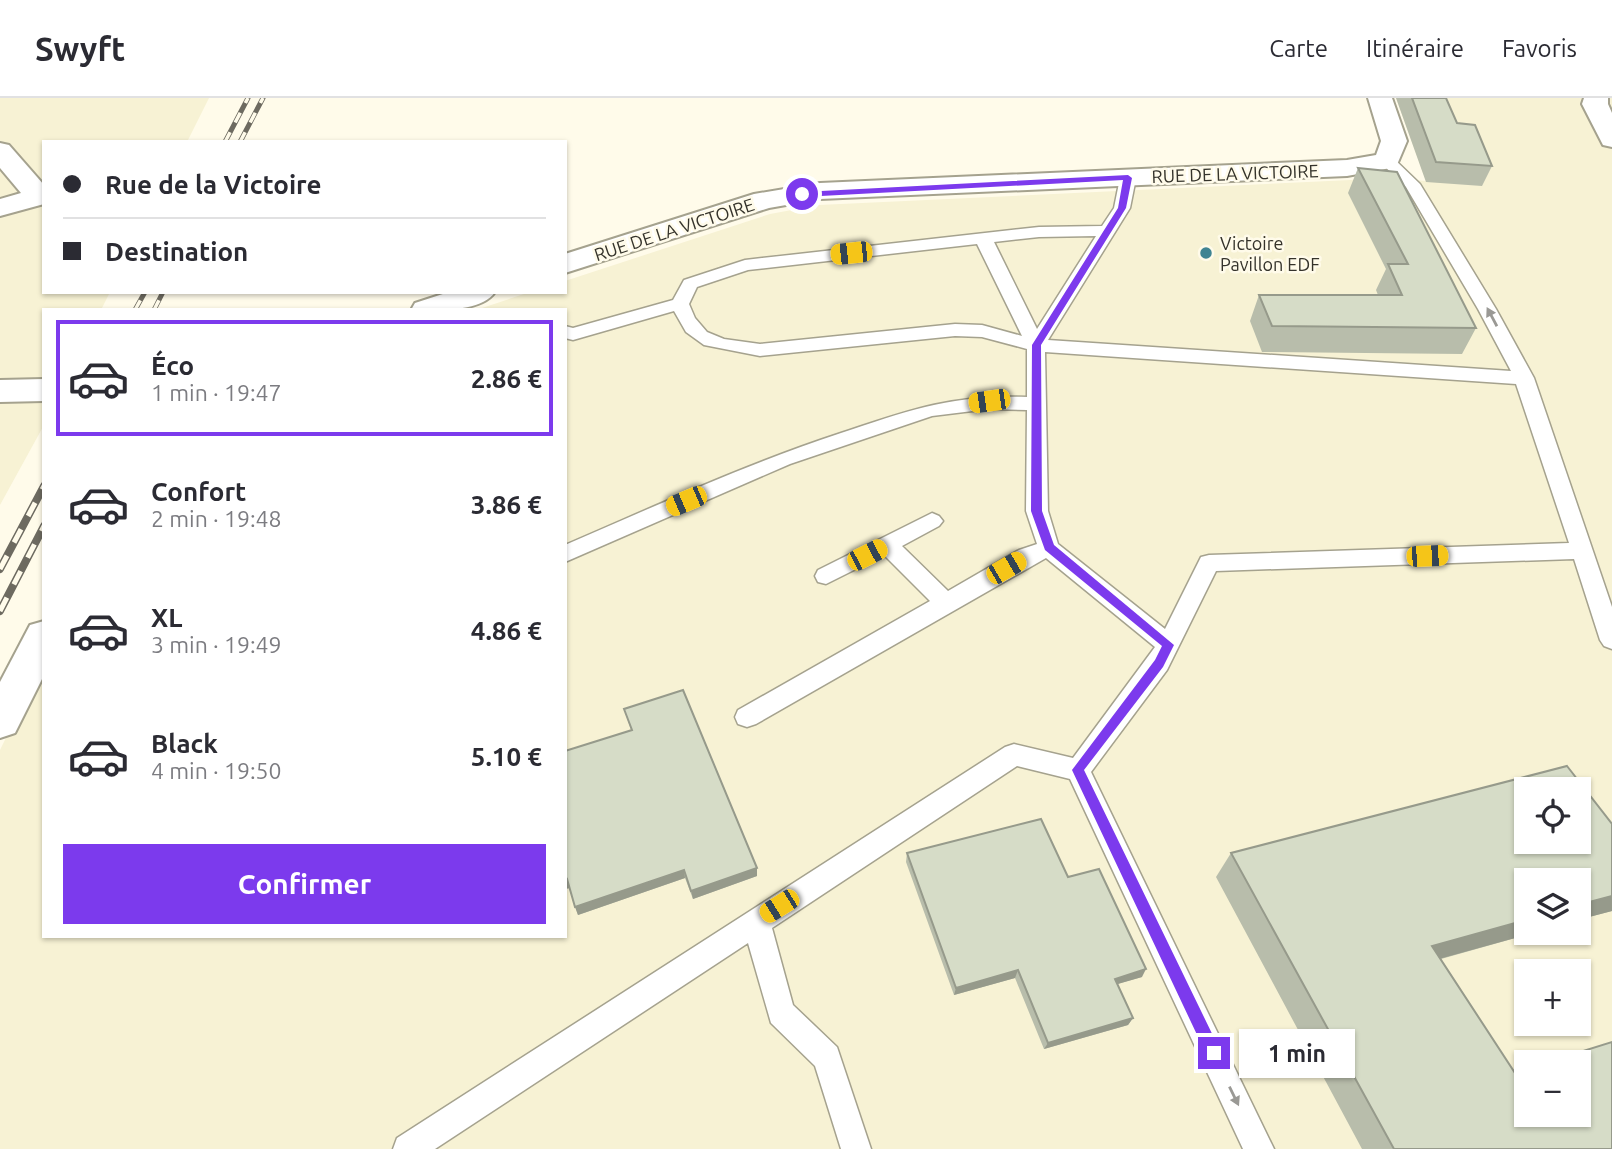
<!DOCTYPE html>
<html lang="fr">
<meta charset="utf-8">
<style>
:root{--surface:#fff;--page:#f2f2f3;--text:#2b2b33;--muted:#7c7c81;--line:#e1e1e2;--accent:#7c3aed}
body{margin:0;font-family:Ubuntu,sans-serif;background:var(--page);color:var(--text);height:100vh;display:flex;flex-direction:column;font-size:26px;white-space:nowrap}
*{box-sizing:border-box;margin:0}
p{font-size:23px;color:var(--muted)}
.icon{flex:none;width:38px;height:38px;fill:none;stroke:currentColor;stroke-width:2;stroke-linecap:round;stroke-linejoin:round}
.map{position:relative;flex:1;overflow:hidden}
.side{position:absolute;left:42px;top:210px;width:525px;height:630px;display:flex;flex-direction:column;background:var(--surface);border-radius:0px;box-shadow:0 2px 5px #0004}
.side>*{flex:none}
.guide{position:absolute;left:42px;top:42px;width:525px;height:154px;border-radius:0px;box-shadow:0 2px 5px #0004;display:grid;align-content:center;height:154px;padding:0 21px;background:var(--surface)}
.fabs{position:absolute;left:1514px;top:679px;display:grid;gap:14px}
.fabs a{display:grid;place-items:center;width:77px;height:77px;border-radius:0px;background:var(--surface);box-shadow:0 2px 5px #0004;font-size:35px}
.end{position:absolute;width:32px;height:32px;margin:-16px;border:9px solid #7c3aed;background:#fff;box-shadow:0 0 0 4px #fff}
.from{border-radius:50%}
.bubble{position:absolute;height:49px;border-radius:0px;background:var(--surface);box-shadow:0 2px 5px #0004;font-size:23px;font-weight:700;line-height:49px;text-align:center}
.car{position:absolute;width:21px;height:42px;margin:-21px -10px;border-radius:9px;box-shadow:0 0 5px 2px #0007;background:linear-gradient(#f5c518 24%,#345 0 40%,#f5c518 0 76%,#345 0 86%,#f5c518 0)}
.guide b{display:flex;align-items:center;gap:24px;height:66px;font-size:26px}
.guide b+b{border-top:2px solid var(--line)}
.guide i{width:18px;height:18px;background:var(--text)}
ul{padding:12px 0 0;list-style:none}
li{display:flex;align-items:center;gap:21px;height:116px;margin:0 14px 10px;padding:0 7px;border:4px solid transparent;border-radius:0px}
li div{flex:1}
li b{display:block;font-size:26px}
li em{font-style:normal;font-weight:700}
li.on{border-color:var(--accent)}
li>.icon{width:63px;height:63px;stroke-width:1.5}
.cta{display:flex;gap:14px;margin-top:auto;padding:14px 21px}
.cta a{flex:1;height:80px;border-radius:0px;background:var(--accent);color:#fff;font-size:28px;font-weight:700;line-height:80px;text-align:center}
header{display:flex;align-items:center;gap:42px;box-sizing:border-box;height:98px;padding:0 35px;background:var(--surface);border-bottom:2px solid var(--line)}
header strong{font-size:33px}
nav{display:flex;gap:38px;margin-inline-start:auto;font-size:24px}
.map>svg:first-child{display:block}
.built{fill:#f7f2d4;fill-rule:evenodd}
.lines{fill:none;stroke-linecap:round;stroke-linejoin:round}
.service-casing{stroke:#a5a28e;stroke-width:3}
.minor-casing{stroke:#a5a28e;stroke-width:4}
.tertiary-casing{stroke:#a5a28e;stroke-width:4}
.service{fill:#fff;fill-rule:evenodd}
.minor{fill:#fff;fill-rule:evenodd}
.tertiary{fill:#fff;fill-rule:evenodd}
.rail-far1-casing{stroke:#6d6a60;stroke-width:5}
.rail-casing{stroke:#6d6a60;stroke-width:8}
.rail-far1{stroke:#fffbea;stroke-width:3.5;stroke-dasharray:11;stroke-linecap:butt}
.rail{stroke:#fffbea;stroke-width:5;stroke-dasharray:15;stroke-linecap:butt}
.wall{fill:#b8bdab}
.shaded-wall{fill:#969a8b}
.building{fill:#d6dcc7;stroke:#969a8b;stroke-width:2;fill-rule:evenodd}
.oneway{fill:#9a9995}
.route{fill:#7c3aed}
.poi-dot{fill:#3f8492;stroke:#fffbea;stroke-width:2.5}
.labels{text-anchor:middle;dominant-baseline:central;stroke-width:5;stroke-linejoin:round;paint-order:stroke}
.far-street-label{font-size:18px;fill:#35332b;stroke:#fffbea}
.far-poi-label{font-size:18px;fill:#35332b;stroke:#fffbea;text-anchor:start}
</style>
<header>
<strong>Swyft</strong>
<nav><a>Carte</a><a>Itinéraire</a><a>Favoris</a></nav>
</header>
<div class="map">
<svg width="1612" height="1051" viewBox="0 0 1612 1051">
<rect width="100%" height="100%" fill="#fffbea"/>
<!-- built -->
<g class="built">
<polygon points="0,0 209,0 187,44 44,44 44,194 110,194 101,212 44,212 44,327 0,407"/>
<path d="M1396,0H1612V1051H0V652L44,562V838H565V212H476L530,194H565V183L770,116L819,107L1393,80L1426,83ZM1526,691H1578V744H1526ZM1526,782H1578V835H1526ZM1526,873H1578V926H1526ZM1526,964H1578V1017H1526Z"/>
</g>
<g class="lines">
<!-- service casing -->
<g class="service-casing">
<path id="service" d="M1387,58L1393,60L1420,86L1496,211L1534,280L1612,509V551L1604,548L1600,542L1574,461L1216,473L1167,572L1091,674L1274,1051H1243L1070,681L1017,668L772,830L793,907L837,949L871,1051H841L815,968L771,925L748,845L435,1051H393L397,1040L1005,649L1014,646L1073,660L1155,549L1046,460L756,626L747,629L738,626L735,619L738,612L930,503L884,457L826,486L818,484L815,478L818,472L932,415L939,418L943,423L939,428L902,448L948,493L1019,452L1037,446L1026,413L1027,312L989,311L932,318L790,366L565,464V447C656,408 746,366 841,335C909,312 954,296 1027,299V251L982,239L955,238L760,258L704,247L686,234L674,213L573,242L565,240V228L573,230L673,202L684,182L745,162L1039,129L1102,128L1114,110L1120,80L1128,75L1136,80L1130,110L1048,242L1511,273L1478,211L1406,89L1379,63ZM1096,138L1037,231L994,144L1039,139ZM977,146L1022,238L982,227L955,226L760,246L724,241L707,234L695,220L689,206L697,189L748,172ZM1045,254L1516,286L1569,445L1209,457L1201,459L1165,531L1058,446L1048,413Z"/>
</g>
<!-- minor casing -->
<g class="minor-casing">
<g id="minor">
<polygon points="1584,0 1608,0 1608,6 1612,15 1612,49 1603,47 1582,6"/>
<polygon points="0,45 9,47 44,87 44,106 0,118 0,101 21,95 0,70"/>
<polygon points="44,523 44,577 15,635 0,640 0,584 30,527"/>
</g>
</g>
<!-- tertiary casing -->
<g class="tertiary-casing">
<g id="tertiary">
<polygon points="1368,0 1392,0 1407,43 1396,69 1347,78 820,101 769,110 565,175 565,156 754,96 820,85 1347,62 1376,57 1381,43"/>
<path d="M449,194H495C481,215 434,212 411,212L415,205Z"/>
<polygon points="44,281 44,303 0,304 0,282"/>
</g>
</g>
<!-- service -->
<use href="#service" class="service"/>
<!-- minor -->
<use href="#minor" class="minor"/>
<!-- tertiary -->
<use href="#tertiary" class="tertiary"/>
<!-- rail-far1 casing -->
<g class="rail-far1-casing">
<g id="rail-far1">
<polyline points="225,44 248,0"/>
<polyline points="240,44 263,0"/>
<polyline points="135,212 145,194"/>
<polyline points="154,212 163,194"/>
</g>
</g>
<!-- rail casing -->
<g class="rail-casing">
<g id="rail">
<polyline points="0,471 44,388"/>
<polyline points="0,513 44,428"/>
</g>
</g>
<!-- rail-far1 -->
<use href="#rail-far1" class="rail-far1"/>
<!-- rail -->
<use href="#rail" class="rail"/>
</g>
<!-- wall -->
<g class="wall">
<polygon points="1396,0 1446,0 1457,25 1492,68 1482,88 1426,84"/>
<polygon points="1358,70 1476,230 1462,256 1262,254 1250,223 1259,197 1378,197 1376,192 1386,171 1348,95"/>
<polygon points="624,611 757,778 693,801 685,780 578,817 569,790 565,791 565,653 631,632"/>
<polygon points="1612,726 1612,813 1526,835 1533,835 1441,861 1515,975 1612,1051 1362,1051 1216,779 1231,755"/>
<polygon points="907,755 1068,779 1142,879 1117,886 1133,920 1128,927 1044,951 1015,880 954,897 906,764"/>
</g>
<!-- shaded-wall -->
<g class="shaded-wall">
<polygon points="757,770 757,778 693,801 691,793"/>
<polygon points="684,772 685,780 578,817 575,809"/>
<polygon points="567,781 570,790 565,791 565,782"/>
<polygon points="1612,798 1612,813 1578,822 1578,807"/>
<polygon points="1526,822 1526,835 1533,835 1410,869 1432,848"/>
<polygon points="1146,871 1142,879 1111,888 1115,881"/>
<polygon points="1018,872 1015,880 954,897 956,890"/>
<polygon points="1133,920 1128,927 1044,951 1048,945"/>
</g>
<!-- building -->
<g class="building">
<polygon points="1412,0 1446,0 1457,25 1475,27 1492,68 1436,64"/>
<polygon points="1358,70 1397,74 1476,230 1272,228 1259,197 1402,197 1388,166 1408,166"/>
<polygon points="683,592 757,770 691,793 684,772 575,809 567,781 565,782 565,653 632,632 624,611"/>
<path d="M1567,668L1612,726V798L1578,807V782H1526V822L1432,848L1515,975L1526,971V1017H1578V964H1548L1612,944V1051H1394L1231,755ZM1526,691H1578V744H1526Z"/>
<polygon points="1041,721 1068,779 1099,771 1146,871 1115,881 1133,920 1048,945 1018,872 956,890 907,755"/>
</g>
<!-- one-way arrows -->
<defs><path id="oneway-solid" d="M-6-.8H1V-3.2L6.5 0L1 3.2V.8H-6Z" transform="scale(1.75)"/></defs>
<g class="oneway">
<use href="#oneway-solid" transform="translate(1492 219) rotate(-118)"/>
<use href="#oneway-solid" transform="translate(1234 998) rotate(64)"/>
</g>
<!-- route -->
<polygon class="route" points="1128,77 1132,80 1126,110 1041,247 1042,413 1054,447 1174,547 1163,569 1084,672 1219,950 1221,955 1219,960 1214,962 1208,960 1072,672 1155,562 1162,548 1045,452 1031,413 1032,247 1118,110 1123,82 802,99 797,96 802,94"/>
<!-- markers -->
<circle class="poi-dot" cx="1206" cy="155" r="7"/>
<g class="labels">
<!-- far-street labels -->
<g class="far-street-label">
<text transform="translate(1235 75) rotate(-2)">RUE DE LA VICTOIRE</text>
<text transform="translate(674 131) rotate(-18)">RUE DE LA VICTOIRE</text>
</g>
<!-- far-poi labels -->
<g class="far-poi-label">
<text x="1220" y="145">Victoire<tspan x="1220" dy="21">Pavillon EDF</tspan></text>
</g>
</g>
</svg>
<div class="fabs">
<a><svg class="icon" aria-label="locate" viewBox="0 0 24 24"><circle cx="12" cy="12" r="6"/><path d="M12 2v4M12 18v4M2 12h4M18 12h4"/></svg></a>
<a><svg class="icon" aria-label="layers" viewBox="0 0 24 24"><path d="M12 4l9 5-9 5-9-5zM3 14l9 5 9-5"/></svg></a>
<a>+</a>
<a>−</a>
</div>
<i class="end from" style="left:802px;top:96px"></i>
<i class="end" style="left:1214px;top:955px"></i>
<div class="bubble" style="left:1239px;top:931px;width:116px">1 min</div>
<i class="car" style="left:851px;top:155px;rotate:264deg"></i>
<i class="car" style="left:989px;top:303px;rotate:262deg"></i>
<i class="car" style="left:686px;top:403px;rotate:247deg"></i>
<i class="car" style="left:867px;top:457px;rotate:63deg"></i>
<i class="car" style="left:1427px;top:458px;rotate:88deg"></i>
<i class="car" style="left:1006px;top:470px;rotate:60deg"></i>
<i class="car" style="left:779px;top:808px;rotate:238deg"></i>
<div class="guide">
<b><i class="from"></i>Rue de la Victoire</b>
<b><i></i>Destination</b>
</div>
<section class="side">
<ul>
<li class="on"><svg class="icon" aria-label="car" viewBox="0 0 24 24"><path d="M5 17H2v-5l4-1 3-4h7l3 4 3 1v5h-3M9 17h6M6 11h13"/><circle cx="7" cy="17" r="2"/><circle cx="17" cy="17" r="2"/></svg><div><b>Éco</b><p>1 min · 19:47</p></div><em>2.86 €</em></li>
<li><svg class="icon" aria-label="car" viewBox="0 0 24 24"><path d="M5 17H2v-5l4-1 3-4h7l3 4 3 1v5h-3M9 17h6M6 11h13"/><circle cx="7" cy="17" r="2"/><circle cx="17" cy="17" r="2"/></svg><div><b>Confort</b><p>2 min · 19:48</p></div><em>3.86 €</em></li>
<li><svg class="icon" aria-label="car" viewBox="0 0 24 24"><path d="M5 17H2v-5l4-1 3-4h7l3 4 3 1v5h-3M9 17h6M6 11h13"/><circle cx="7" cy="17" r="2"/><circle cx="17" cy="17" r="2"/></svg><div><b>XL</b><p>3 min · 19:49</p></div><em>4.86 €</em></li>
<li><svg class="icon" aria-label="car" viewBox="0 0 24 24"><path d="M5 17H2v-5l4-1 3-4h7l3 4 3 1v5h-3M9 17h6M6 11h13"/><circle cx="7" cy="17" r="2"/><circle cx="17" cy="17" r="2"/></svg><div><b>Black</b><p>4 min · 19:50</p></div><em>5.10 €</em></li>
</ul>
<div class="cta"><a>Confirmer</a></div>
</section>
</div>
